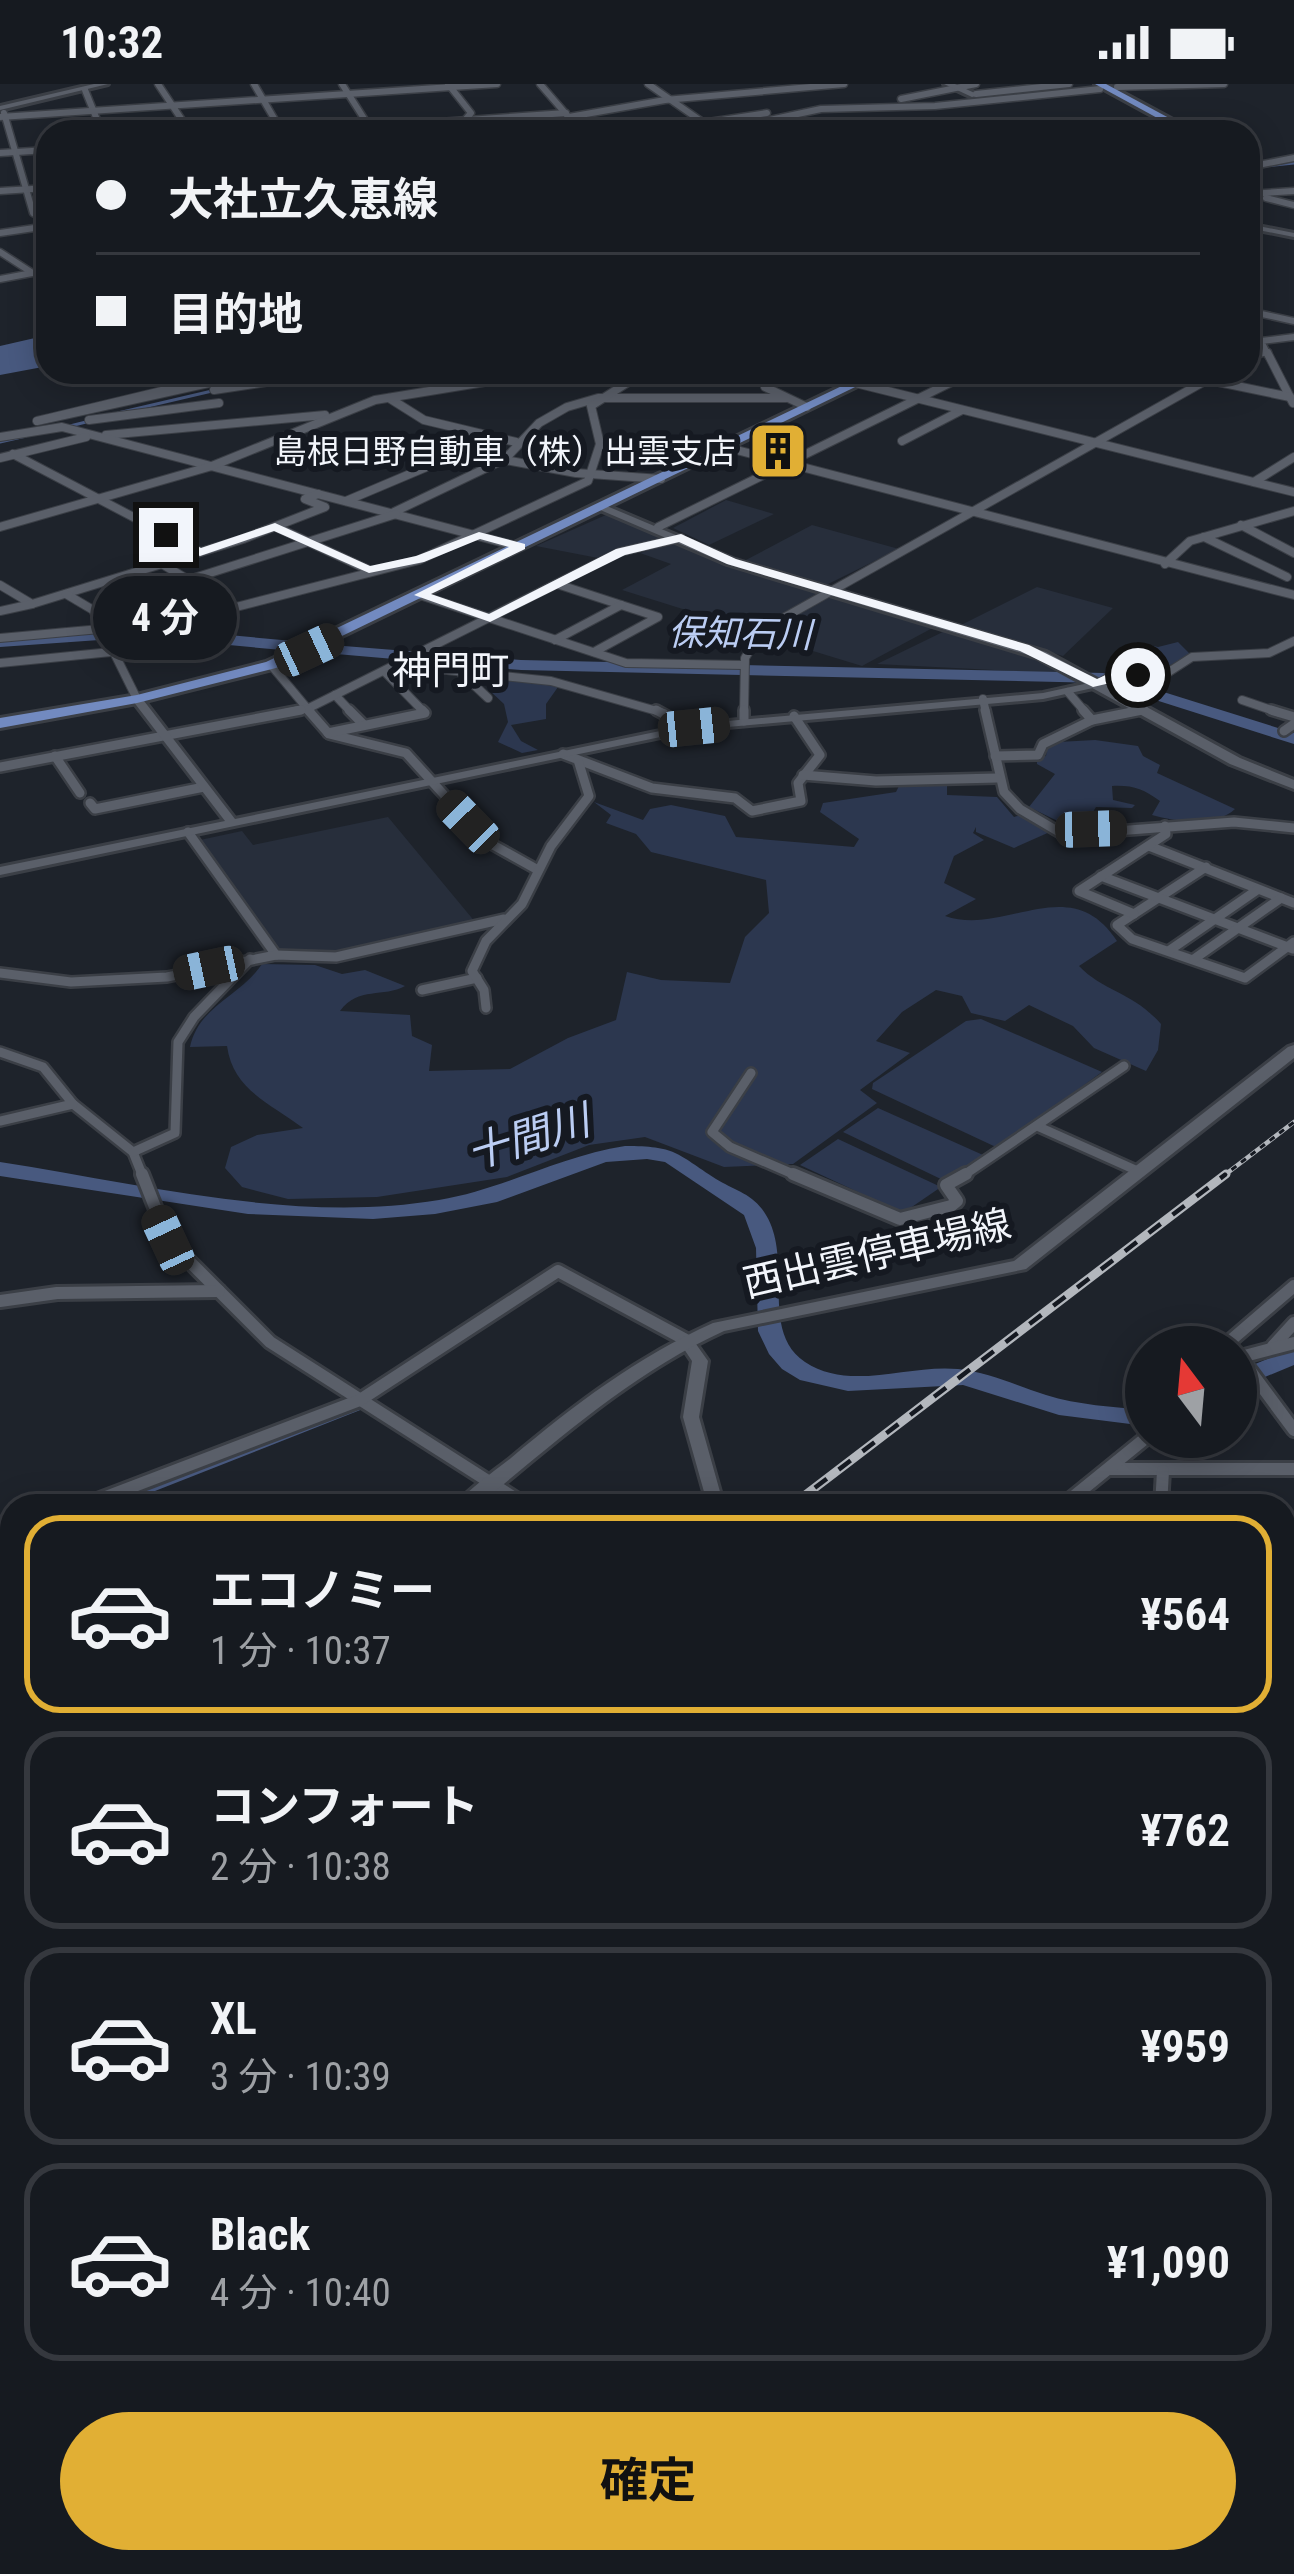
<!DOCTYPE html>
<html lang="ja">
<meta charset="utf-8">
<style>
:root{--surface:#161a20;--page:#23272d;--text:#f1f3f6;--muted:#9ea1a5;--line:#35383e;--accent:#e1af34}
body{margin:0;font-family:"Roboto Condensed","Noto Sans JP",sans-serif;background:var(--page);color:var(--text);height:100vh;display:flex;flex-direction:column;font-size:45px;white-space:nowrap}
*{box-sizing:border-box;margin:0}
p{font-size:39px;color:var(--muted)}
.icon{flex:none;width:66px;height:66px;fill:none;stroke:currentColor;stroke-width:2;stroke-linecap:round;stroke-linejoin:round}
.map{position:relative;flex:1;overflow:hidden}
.details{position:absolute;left:0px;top:1410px;width:1296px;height:1080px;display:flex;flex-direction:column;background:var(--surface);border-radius:36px 36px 0 0;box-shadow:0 6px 30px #0003,0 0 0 3px var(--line)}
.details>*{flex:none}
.hud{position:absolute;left:36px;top:36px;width:1224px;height:264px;border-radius:36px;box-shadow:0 6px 30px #0003,0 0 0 3px var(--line);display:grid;align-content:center;height:264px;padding:0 60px;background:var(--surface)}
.needle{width:78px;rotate:344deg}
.tools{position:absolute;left:1125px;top:1242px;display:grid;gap:24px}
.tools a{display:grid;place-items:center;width:132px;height:132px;border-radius:50%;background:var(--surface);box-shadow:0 6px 30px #0003,0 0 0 3px var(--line);font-size:60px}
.end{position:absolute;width:54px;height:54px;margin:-27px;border:15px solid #f2f5fb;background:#111;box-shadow:0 0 0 6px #111}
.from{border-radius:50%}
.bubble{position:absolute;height:84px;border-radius:42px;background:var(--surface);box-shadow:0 6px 30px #0003,0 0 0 3px var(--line);font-size:39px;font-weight:700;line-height:84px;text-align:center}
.car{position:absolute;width:36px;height:72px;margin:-36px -18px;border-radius:15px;box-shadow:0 0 9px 3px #0007;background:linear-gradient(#222 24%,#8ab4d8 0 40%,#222 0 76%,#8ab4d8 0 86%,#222 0)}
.hud b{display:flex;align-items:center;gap:42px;height:114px;font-size:45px}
.hud b+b{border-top:3px solid var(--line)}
.hud i{width:30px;height:30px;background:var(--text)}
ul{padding:21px 0 0;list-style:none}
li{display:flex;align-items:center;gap:36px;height:198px;margin:0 24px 18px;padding:0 36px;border:6px solid var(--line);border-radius:36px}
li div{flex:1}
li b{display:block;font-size:45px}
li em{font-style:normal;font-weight:700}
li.current{border-color:var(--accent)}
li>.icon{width:108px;height:108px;stroke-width:1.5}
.primary-button{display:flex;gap:24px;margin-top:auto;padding:24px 60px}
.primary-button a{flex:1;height:138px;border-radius:72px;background:var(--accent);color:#111;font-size:48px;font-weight:700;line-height:138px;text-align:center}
.status{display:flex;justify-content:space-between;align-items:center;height:84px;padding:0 60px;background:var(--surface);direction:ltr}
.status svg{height:33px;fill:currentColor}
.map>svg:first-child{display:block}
.built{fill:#272e3b}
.green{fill:#2c374f}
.water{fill:#48597f}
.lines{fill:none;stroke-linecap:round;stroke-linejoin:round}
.stream-far1{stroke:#48597f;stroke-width:3}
.stream{stroke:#48597f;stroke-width:4.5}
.river{fill:#48597f;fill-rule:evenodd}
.tertiary-tunnel{stroke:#3e424a;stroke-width:21;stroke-dasharray:21 10;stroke-linecap:butt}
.minor-far4-casing{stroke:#3b3f46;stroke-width:9}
.minor-far3-casing{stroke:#3b3f46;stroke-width:10}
.minor-far2-casing{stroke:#3b3f46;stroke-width:14}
.minor-far1-casing{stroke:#3b3f46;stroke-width:18}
.minor-casing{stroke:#3b3f46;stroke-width:22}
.tertiary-casing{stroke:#3b3f46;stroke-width:6}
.secondary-casing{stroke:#3b3f46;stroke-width:6}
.trunk-casing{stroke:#3b3f46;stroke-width:6}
.motorway-casing{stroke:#3b3f46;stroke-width:6}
.minor-far4{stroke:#5a5f69;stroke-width:6}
.minor-far3{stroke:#5a5f69;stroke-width:8}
.minor-far2{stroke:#5a5f69;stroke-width:9}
.minor-far1{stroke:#5a5f69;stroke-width:12}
.minor{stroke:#5a5f69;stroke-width:16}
.tertiary{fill:#5a5f69;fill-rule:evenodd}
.secondary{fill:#5a5f69;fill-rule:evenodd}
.trunk{fill:#728ac0;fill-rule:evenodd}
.motorway{fill:#7895d5;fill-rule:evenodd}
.rail-far2-casing{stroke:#b3b7bd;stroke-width:4.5}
.rail-far1-casing{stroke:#b3b7bd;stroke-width:9}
.rail-casing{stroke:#b3b7bd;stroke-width:10}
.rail-far2{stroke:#151921;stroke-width:3;stroke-dasharray:6;stroke-linecap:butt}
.rail-far1{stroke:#151921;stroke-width:4.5;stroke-dasharray:15;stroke-linecap:butt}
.rail{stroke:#151921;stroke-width:6;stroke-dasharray:18;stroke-linecap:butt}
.route{fill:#f2f5fb}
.labels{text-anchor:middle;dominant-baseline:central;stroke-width:12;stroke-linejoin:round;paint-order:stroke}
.far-poi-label{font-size:33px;fill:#f2f5fb;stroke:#151921;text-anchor:end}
.far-water-label{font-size:36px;font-style:italic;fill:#bbcdf3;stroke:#151921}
.far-quarter-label{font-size:39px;fill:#f2f5fb;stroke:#151921}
.street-label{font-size:39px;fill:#f2f5fb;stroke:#151921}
.water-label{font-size:42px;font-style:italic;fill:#bbcdf3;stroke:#151921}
</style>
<div class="status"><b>10:32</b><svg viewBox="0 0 49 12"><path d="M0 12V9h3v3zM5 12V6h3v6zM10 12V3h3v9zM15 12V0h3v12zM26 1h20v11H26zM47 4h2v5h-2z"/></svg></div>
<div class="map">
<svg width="1294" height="2490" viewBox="0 0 1294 2490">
<rect width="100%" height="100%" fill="#1e232b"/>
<!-- built -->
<g class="built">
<polygon points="726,416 774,430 709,461 673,444"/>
<polygon points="608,430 673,455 647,464 622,463 598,474 536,462"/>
<polygon points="812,441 899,465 824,502 744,477"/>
<polygon points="679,457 817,506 818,509 756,548 622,506 671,480 640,469"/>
<polygon points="1037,503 1113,524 1063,572 961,541"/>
<polygon points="828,510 938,541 862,582 790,560 806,549 776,540"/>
<polygon points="951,544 1022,566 1072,590 877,580"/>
<polygon points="388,733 476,839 335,871 279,868 200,756 242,747 253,761"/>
</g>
<!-- green -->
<g class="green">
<path d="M1136,558L1158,563L1178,558L1191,571C1167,581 1146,600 1119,584L1149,569L1131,563Z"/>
<polygon points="504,593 558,603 546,620 546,635 511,641 521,657 538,666 522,669 498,658 508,638 504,620 488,605"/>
<path d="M1095,656L1138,662L1143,672L1160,681L1157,689L1235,725C1216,743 1177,738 1152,731L1160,717C1143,705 1133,701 1112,702L1113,716L1135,721L1132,724L1096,723L1085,741L1072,744L1029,723L1055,690L1037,680V673L1046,672L1047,665L1058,658Z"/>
<path d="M936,697L947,701V711L997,713L1014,733L1024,730L1052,747L1014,764L976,748V743L973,749L984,756L954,772L944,799L976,815L945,832C1005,853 1070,785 1117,857L1079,882C1104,908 1133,908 1161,940L1158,966L1146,987L1094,964L1073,942L1029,921L1005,937L971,929L962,912L936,906L902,928L876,957L910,969L860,1006L877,1019L793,1080L724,1083L645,1053L589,1061L507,1093L377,1113L288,1115L242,1103L225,1084L231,1063L257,1051L303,1044C270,1019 233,1006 227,962L190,963C199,921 240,913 262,880L315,881L342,890L365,886L405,902C384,914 358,902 340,927L410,931L412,952L432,961L429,987L510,985L568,954L616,936L627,888L661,896L730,899L745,853L769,829L766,796L651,768L636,750L606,739L611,731L594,718L643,736L650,725L671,721L725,732L736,753L854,763L859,755L820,728L823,719L896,708L900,700Z"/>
<polygon points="981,935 1102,988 998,1064 872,1005 873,999 966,937"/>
<polygon points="878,1024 983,1071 945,1097 843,1048"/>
<polygon points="838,1055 941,1103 903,1129 800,1081"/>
<polygon points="1294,2379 1294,2490 1115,2490 1134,2478 1284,2478 1284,2385"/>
</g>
<!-- water -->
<polygon class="water" points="48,251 48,282 0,291 0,262"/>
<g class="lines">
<!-- stream-far1 -->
<g class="stream-far1">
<polyline points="1264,82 1294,79"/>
<polyline points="259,296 281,288"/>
<polyline points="118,329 212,307"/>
<polyline points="66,343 90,337"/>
<polyline points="0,358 26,352"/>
</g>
<!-- stream -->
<g class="stream">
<polyline points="111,1422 362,1323"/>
<polyline points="0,1466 12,1461"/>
</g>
<!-- river -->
<g class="river">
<polygon points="142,543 293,557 301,562 293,567 142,553 0,563 0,553"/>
<polygon points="319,560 521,576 1103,589 1294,649 1294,660 1102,599 521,586 313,568 313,562"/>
<path d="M625,1062C676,1062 676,1069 716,1095C732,1105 750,1109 762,1125C797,1171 757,1246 805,1278C850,1308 908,1280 958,1285C989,1288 1017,1302 1046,1311C1078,1321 1113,1323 1146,1326V1342L1059,1331L963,1301L848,1307L800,1296L782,1285L769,1270L758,1247L756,1164L744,1131L665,1078L647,1075L606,1078L497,1118L435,1130L373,1135L248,1130L0,1092V1078C143,1100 295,1140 439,1116C504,1105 560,1072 625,1062Z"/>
<polygon points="1294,1264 1294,1281 1236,1305 1236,1288"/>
</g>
<!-- tertiary-tunnel -->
<polyline class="tertiary-tunnel" points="0,2300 12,2306"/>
<!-- minor-far4 casing -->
<g class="minor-far4-casing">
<g id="minor-far4">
<polyline points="158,0 190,48"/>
<polyline points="254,0 282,48"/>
<polyline points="342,0 370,44"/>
<polyline points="448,0 471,29 465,36"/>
<polyline points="540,0 579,45 592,48"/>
<polyline points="648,0 701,37"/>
<polyline points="1117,3 1224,0"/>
<polyline points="85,6 102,48"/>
<polyline points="976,10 1069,0"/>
<polyline points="901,15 976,0"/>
<polyline points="4,29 33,129 48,137"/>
<polyline points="0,33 497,0"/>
<polyline points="569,33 665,16 844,0"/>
<polyline points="466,37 490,48"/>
<polyline points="723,46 821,25 935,22 1100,5"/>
<polyline points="299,48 566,29"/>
<polyline points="643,48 767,29"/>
<polyline points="0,69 48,66"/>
<polyline points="1248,83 1294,74"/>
<polyline points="0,107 48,104"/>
<polyline points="1249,110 1294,107"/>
<polyline points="1266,114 1294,121"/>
<polyline points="0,149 48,142"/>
<polyline points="0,168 31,188"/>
<polyline points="0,195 48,186"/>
<polyline points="1248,227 1294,237"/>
<polyline points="1248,272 1268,268"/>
<polyline points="1269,273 1261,257 1294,253"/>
</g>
</g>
<!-- minor-far3 casing -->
<g class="minor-far3-casing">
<g id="minor-far3">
<polyline points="1268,270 1293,319"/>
<polyline points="1248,272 1256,270"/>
<polyline points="241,288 37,337 259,288"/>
<polyline points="797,288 765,303 807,323"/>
<polyline points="811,288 1294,408"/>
<polyline points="1170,288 1290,313"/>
<polyline points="214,306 332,288"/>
<polyline points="389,314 424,336 516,358"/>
<polyline points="89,336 219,319"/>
<polyline points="106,351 325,331"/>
<polyline points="0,353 62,343 520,463"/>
<polyline points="902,357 962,326"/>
<polyline points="725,363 1294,511"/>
<polyline points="13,370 200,468"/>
<polyline points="0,374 86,353"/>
<polyline points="1254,398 1294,373"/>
<polyline points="346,417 462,368 576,389 661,395"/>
<polyline points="394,428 505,375 539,339 567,323 598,314 786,314"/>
<polyline points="1241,441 1294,469"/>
<polyline points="0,443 212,382 375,316 497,296 635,292"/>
<polyline points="276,443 369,486"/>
<polyline points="658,443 972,288"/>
<polyline points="1204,453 1287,493"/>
<polyline points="162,480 235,524"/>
<polyline points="1165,480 1190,457 1294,427"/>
<polyline points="191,495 396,430"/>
<polyline points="557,500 658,533 594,568"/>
<polyline points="0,501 32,520 243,455 325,423 305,415 318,410"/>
<polyline points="66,510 93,526 137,615"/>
<polyline points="420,511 626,579 744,581"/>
<polyline points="93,526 208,504"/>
<polyline points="0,527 32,520"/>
<polyline points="0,554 178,538 419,476 588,397 600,360 591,322 644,288"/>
<polyline points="555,556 621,521"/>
<polyline points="0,579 111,568"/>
<polyline points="271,581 311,629"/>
<polyline points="400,581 551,597 664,629"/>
<polyline points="384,587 425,629"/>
<polyline points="459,587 488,614"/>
<polyline points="1098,600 1111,592 1164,591 1192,573 1269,569 1294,557"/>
<polyline points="1068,608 1086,629"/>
<polyline points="335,611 352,629"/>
<polyline points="983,615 986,629"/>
<polyline points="1242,616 1280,629"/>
<polyline points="285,629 309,624 620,468 681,454"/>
<polyline points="744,629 745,574 762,546 1221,288"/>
<polyline points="1127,629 1144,625"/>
</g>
</g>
<!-- minor-far2 casing -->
<g class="minor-far2-casing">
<g id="minor-far2">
<polyline points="308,626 329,650 406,669 486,757 538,786"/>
<polyline points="349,626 364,641"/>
<polyline points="656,626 689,644"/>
<polyline points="985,626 1004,708 1020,725 1064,751 1234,738 1294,744"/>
<polyline points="1271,626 1294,633"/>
<polyline points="1092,636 1142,626"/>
<polyline points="744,637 744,626"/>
<polyline points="1284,647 1294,640"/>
<polyline points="328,649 425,629 422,626"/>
<polyline points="563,670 652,704 735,714 752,727 801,717 798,699 820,671 794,632"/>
<polyline points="55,672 80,709"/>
<polyline points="995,672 1038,671 1043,660 1092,636 1083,626"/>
<polyline points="0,683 301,626"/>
<polyline points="803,691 876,697 997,694"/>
<polyline points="90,719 95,725 204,703"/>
<polyline points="188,748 276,871"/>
<polyline points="1149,762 1294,819"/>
<polyline points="1206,783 1117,841 1132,855 1245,894 1294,858"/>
<polyline points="1101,792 1293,865"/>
<polyline points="1134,830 1079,807 1166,750 1165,742"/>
<polyline points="1170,866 1257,806"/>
<polyline points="1194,875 1281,814"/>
<polyline points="0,889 71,898 167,893 276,871 336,873 504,835"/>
<polyline points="422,906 477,894"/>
<polyline points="486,924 484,906 472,887 486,857 522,820 551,762 589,712 578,676"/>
<polyline points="0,968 43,983 73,1020 133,1068 143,1093"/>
<polyline points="751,989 712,1048 730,1063 800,1093"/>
<polyline points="0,1037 73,1020"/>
<polyline points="1037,1042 1140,1088"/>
<polyline points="133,1068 175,1049 178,958 194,933 250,875"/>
<polyline points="961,1093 1124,982"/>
</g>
</g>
<!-- minor-far1 casing -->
<g class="minor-far1-casing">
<g id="minor-far1">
<polyline points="142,1090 168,1156 270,1258 527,1422"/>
<polyline points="793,1090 900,1135 951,1122 957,1117 946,1101 966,1090"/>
<polyline points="0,1217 57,1209 219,1207"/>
<polyline points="1273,1262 1294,1239"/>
<polyline points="1223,1263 1294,1202"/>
<polyline points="1240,1273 1294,1346"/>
<polyline points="1237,1274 1294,1259"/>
<polyline points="1110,1385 1294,1385"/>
<polyline points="82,1422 360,1316 558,1187 686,1256"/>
<polyline points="1062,1422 1147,1353"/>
<polyline points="1161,1422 1163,1387"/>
<polyline points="0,1453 12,1449"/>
<polyline points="0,1648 12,1667"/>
</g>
</g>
<!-- minor casing -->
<g class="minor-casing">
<g id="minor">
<polyline points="1284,2184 1294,2185"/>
<polyline points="0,2365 12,2357"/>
<polyline points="958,2478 958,2490"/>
<polyline points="836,2490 852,2478"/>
</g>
</g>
<!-- tertiary casing -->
<g class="tertiary-casing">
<g id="tertiary">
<polygon points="1248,140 1294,149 1294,153 1248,144"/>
<polygon points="1098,597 1103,600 1102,602 1043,615 694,646 0,791 0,783 225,737 133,617 133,613 141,613 235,735 694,640 1043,609"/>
<polygon points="686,1251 691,1253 708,1277 699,1333 724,1422 708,1422 683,1333 692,1277 678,1256"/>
<rect x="1284" y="1526" width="10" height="12"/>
<polygon points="170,2478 208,2478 204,2486 196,2490 158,2490 162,2482"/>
</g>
</g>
<!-- secondary casing -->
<g class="secondary-casing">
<g id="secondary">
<polygon points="94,0 108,0 0,26 0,22"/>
<polygon points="944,0 955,0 979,11 972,13"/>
<polygon points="602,420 735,476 1046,568 1240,674 1294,696 1294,705 1230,680 1038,574 727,480 598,425 598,421"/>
<path d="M1294,961V974L1026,1185L724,1247C630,1290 556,1358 477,1422H454C470,1404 492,1389 511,1374C574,1321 637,1273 713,1239L1014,1177L1288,963Z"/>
<polygon points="12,1772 12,1794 0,1800 0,1778"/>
<polygon points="1294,1847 1294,1872 1284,1877 1284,1852"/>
<polygon points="755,2478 790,2478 784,2490 749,2490"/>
</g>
</g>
<!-- trunk casing -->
<g class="trunk-casing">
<g id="trunk">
<polygon points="1095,0 1106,0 1195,48 1183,48"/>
<polygon points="871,288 886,288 276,584 137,619 0,644 0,634 137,611 266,578"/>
</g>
</g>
<!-- motorway casing -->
<g class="motorway-casing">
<g id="motorway">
<polygon points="1294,2072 1294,2102 1284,2105 1284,2075"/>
<polygon points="1294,2285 1294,2322 1284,2326 1284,2289"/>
<polygon points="1041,2478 1089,2478 1084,2490 1036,2490"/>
</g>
</g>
<!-- minor-far4 -->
<use href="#minor-far4" class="minor-far4"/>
<!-- minor-far3 -->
<use href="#minor-far3" class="minor-far3"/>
<!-- minor-far2 -->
<use href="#minor-far2" class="minor-far2"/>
<!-- minor-far1 -->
<use href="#minor-far1" class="minor-far1"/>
<!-- minor -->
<use href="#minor" class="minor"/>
<!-- tertiary -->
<use href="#tertiary" class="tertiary"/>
<!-- secondary -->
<use href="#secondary" class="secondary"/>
<!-- trunk -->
<use href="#trunk" class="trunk"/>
<!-- motorway -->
<use href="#motorway" class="motorway"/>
<!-- rail-far2 casing -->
<g class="rail-far2-casing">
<polyline id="rail-far2" points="1222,1093 1294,1038"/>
</g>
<!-- rail-far1 casing -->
<g class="rail-far1-casing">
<polyline id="rail-far1" points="791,1422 1226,1090"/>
</g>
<!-- rail casing -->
<g class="rail-casing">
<polyline id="rail" points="0,2052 12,2043"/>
</g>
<!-- rail-far2 -->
<use href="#rail-far2" class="rail-far2"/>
<!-- rail-far1 -->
<use href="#rail-far1" class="rail-far1"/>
<!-- rail -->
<use href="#rail" class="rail"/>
</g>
<!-- route -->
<polygon class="route" points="275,439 370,482 416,472 479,448 525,460 525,465 431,510 489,530 616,465 681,450 736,475 1029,561 1097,595 1112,588 1145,591 1093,603 1020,567 727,480 679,458 625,471 490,538 414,511 509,463 480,455 424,478 369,489 274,447 200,472 160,451 170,448 201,464"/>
<!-- icons -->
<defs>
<g id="building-square" transform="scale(3)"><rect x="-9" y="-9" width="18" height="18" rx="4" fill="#e1af34" stroke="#151921"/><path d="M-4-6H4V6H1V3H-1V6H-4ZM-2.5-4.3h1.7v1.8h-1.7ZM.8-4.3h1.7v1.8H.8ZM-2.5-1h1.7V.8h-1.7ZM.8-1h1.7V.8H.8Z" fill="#111"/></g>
</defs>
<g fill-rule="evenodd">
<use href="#building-square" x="778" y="367"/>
</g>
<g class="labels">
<!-- far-poi labels -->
<g class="far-poi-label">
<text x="736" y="367">島根日野自動車（株）出雲支店</text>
</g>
<!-- far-water labels -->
<g class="far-water-label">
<text transform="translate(740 550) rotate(1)">保知石川</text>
</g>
<!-- far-quarter labels -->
<g class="far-quarter-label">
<text x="451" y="587">神門町</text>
</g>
<!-- street labels -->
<g class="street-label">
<text transform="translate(877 1170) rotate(-13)">西出雲停車場線</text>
</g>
<!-- water labels -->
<g class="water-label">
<text transform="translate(528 1053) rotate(-17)">十間川</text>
</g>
</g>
</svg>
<div class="tools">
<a><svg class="needle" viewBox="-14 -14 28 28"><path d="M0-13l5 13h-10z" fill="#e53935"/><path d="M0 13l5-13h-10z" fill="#9ea1a5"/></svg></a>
</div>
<i class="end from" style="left:1138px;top:591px"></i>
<i class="end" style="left:166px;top:451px"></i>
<div class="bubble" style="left:93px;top:492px;width:144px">4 分</div>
<i class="car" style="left:309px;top:566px;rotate:65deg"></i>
<i class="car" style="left:694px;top:643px;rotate:84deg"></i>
<i class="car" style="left:468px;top:738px;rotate:316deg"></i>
<i class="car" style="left:1091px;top:745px;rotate:88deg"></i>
<i class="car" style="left:209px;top:884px;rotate:258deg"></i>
<i class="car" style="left:168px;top:1156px;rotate:335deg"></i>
<div class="hud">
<b><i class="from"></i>大社立久恵線</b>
<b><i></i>目的地</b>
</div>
<section class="details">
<ul>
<li class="current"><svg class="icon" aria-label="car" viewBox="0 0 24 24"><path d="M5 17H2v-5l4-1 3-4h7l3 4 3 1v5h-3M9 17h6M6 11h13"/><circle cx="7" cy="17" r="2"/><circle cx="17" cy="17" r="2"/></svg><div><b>エコノミー</b><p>1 分 · 10:37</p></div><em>¥564</em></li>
<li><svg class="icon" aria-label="car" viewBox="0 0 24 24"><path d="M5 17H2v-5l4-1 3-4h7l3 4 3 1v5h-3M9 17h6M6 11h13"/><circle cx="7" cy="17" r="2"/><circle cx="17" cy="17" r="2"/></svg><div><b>コンフォート</b><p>2 分 · 10:38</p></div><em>¥762</em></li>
<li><svg class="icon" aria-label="car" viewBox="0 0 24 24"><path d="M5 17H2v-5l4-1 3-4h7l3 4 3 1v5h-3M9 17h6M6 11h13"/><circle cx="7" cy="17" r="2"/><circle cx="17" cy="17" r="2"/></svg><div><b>XL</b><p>3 分 · 10:39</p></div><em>¥959</em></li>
<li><svg class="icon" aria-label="car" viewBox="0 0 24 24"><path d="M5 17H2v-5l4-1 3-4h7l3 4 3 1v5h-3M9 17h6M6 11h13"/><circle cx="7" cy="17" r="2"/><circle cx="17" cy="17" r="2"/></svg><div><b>Black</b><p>4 分 · 10:40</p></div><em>¥1,090</em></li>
</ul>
<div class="primary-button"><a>確定</a></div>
</section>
</div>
